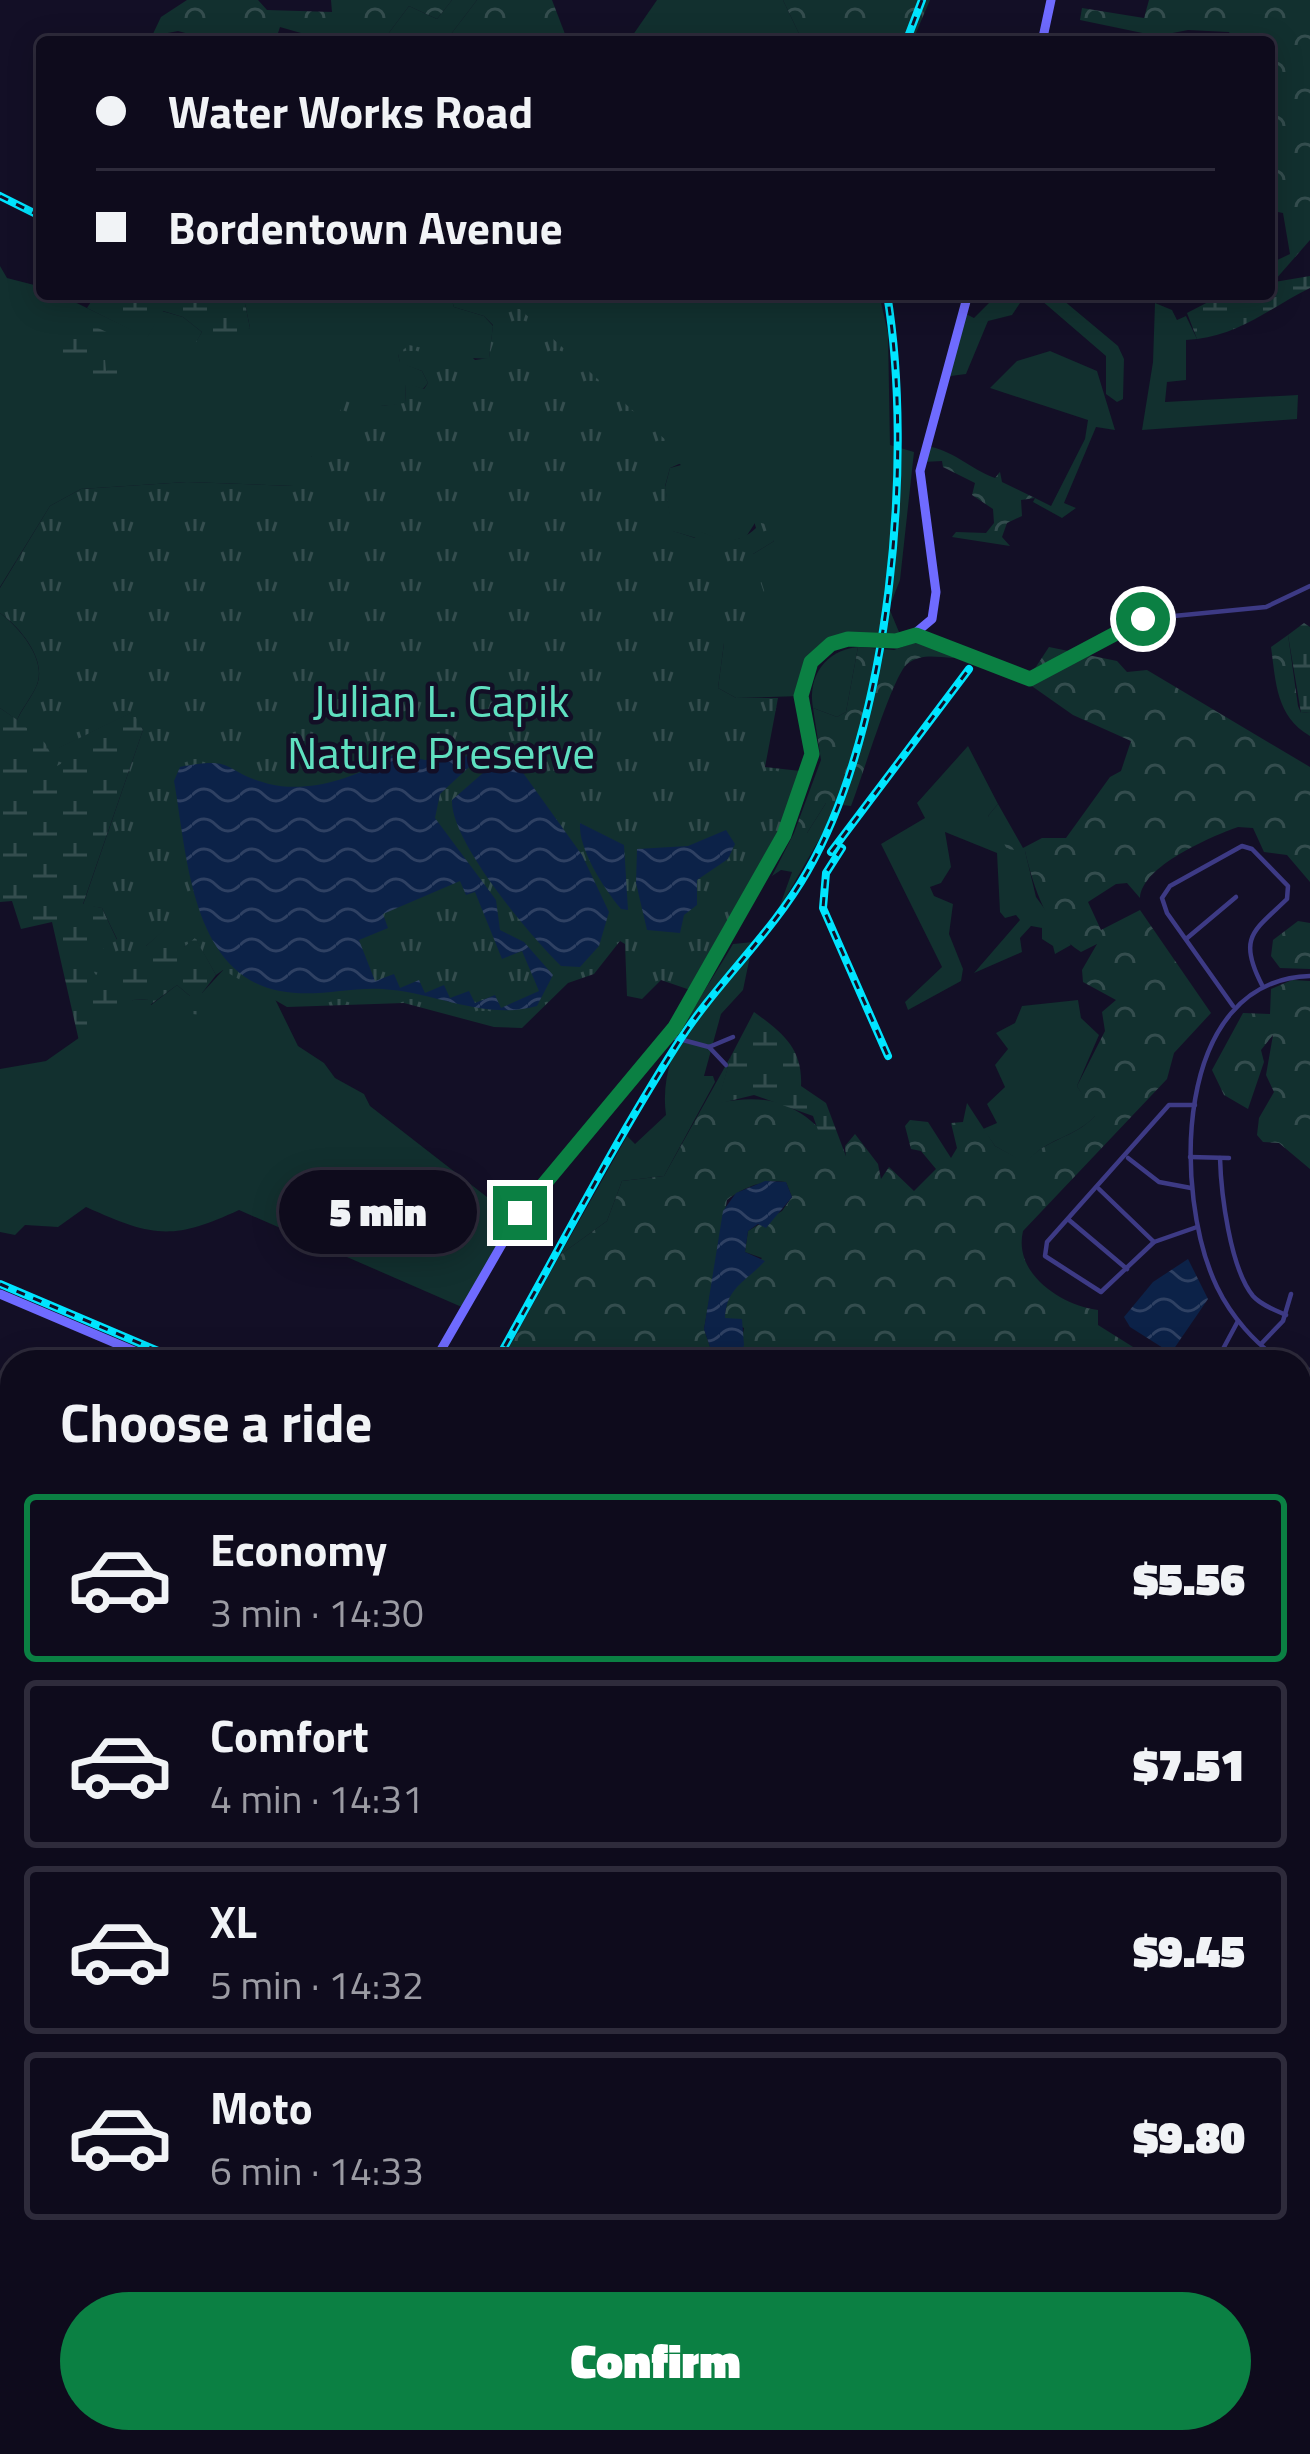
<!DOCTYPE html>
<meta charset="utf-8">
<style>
:root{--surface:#0e0b1c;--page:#1c1929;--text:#f1f3f6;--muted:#9b9ba3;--line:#2e2b3b;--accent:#0b8043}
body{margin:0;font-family:"Titillium Web",sans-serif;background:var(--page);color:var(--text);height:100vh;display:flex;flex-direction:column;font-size:45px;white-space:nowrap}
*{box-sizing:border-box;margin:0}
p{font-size:39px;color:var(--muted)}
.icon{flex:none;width:66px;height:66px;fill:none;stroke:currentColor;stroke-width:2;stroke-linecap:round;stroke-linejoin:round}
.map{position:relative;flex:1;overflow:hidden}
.sheet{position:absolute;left:0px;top:1350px;width:1311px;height:1104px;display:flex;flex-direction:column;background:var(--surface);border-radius:36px 36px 0 0;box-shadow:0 6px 30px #0003,0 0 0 3px var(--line)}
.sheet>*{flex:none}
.hud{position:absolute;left:36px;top:36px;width:1239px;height:264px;border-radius:12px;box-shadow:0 6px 30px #0003,0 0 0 3px var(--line);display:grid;align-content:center;height:264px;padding:0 60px;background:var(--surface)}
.end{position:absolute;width:54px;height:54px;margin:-27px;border:15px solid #0b8043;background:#fff;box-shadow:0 0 0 6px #fff}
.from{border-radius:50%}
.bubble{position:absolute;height:84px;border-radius:42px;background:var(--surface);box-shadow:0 6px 30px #0003,0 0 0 3px var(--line);font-size:39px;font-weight:800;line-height:84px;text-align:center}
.hud b{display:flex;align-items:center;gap:42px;height:114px;font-size:45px}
.hud b+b{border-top:3px solid var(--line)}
.hud i{width:30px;height:30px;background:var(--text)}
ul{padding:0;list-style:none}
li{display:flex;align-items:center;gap:36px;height:168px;margin:0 24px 18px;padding:0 36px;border:6px solid var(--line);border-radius:12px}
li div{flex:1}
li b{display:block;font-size:45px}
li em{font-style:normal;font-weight:800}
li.selected{border-color:var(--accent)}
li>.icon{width:108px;height:108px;stroke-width:1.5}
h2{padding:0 60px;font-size:54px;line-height:144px}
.action{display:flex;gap:24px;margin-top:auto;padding:24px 60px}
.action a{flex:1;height:138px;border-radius:72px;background:var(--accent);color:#fff;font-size:48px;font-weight:800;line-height:138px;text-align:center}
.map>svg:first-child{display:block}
.grass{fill:#12302f}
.forest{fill:url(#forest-crowns)}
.wetland{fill:url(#wetland-marsh)}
.park{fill:url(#park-tufts)}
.water{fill:url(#water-waves);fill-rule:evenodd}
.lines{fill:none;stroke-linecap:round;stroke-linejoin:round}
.stream{stroke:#0c2248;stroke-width:3}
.street{stroke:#3d3a85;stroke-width:4.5}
.secondary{stroke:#6f6bff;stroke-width:9}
.rail-casing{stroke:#00e5ff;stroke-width:8}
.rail{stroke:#130f26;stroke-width:3;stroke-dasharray:9;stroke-linecap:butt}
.route{stroke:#0b8043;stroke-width:15}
.labels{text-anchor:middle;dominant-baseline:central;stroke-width:9;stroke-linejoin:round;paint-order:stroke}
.park-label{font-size:45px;fill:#5fe0c0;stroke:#130f26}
</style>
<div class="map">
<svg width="1310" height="2454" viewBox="0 0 1310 2454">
<defs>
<pattern id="forest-crowns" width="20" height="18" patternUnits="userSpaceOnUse" patternTransform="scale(3)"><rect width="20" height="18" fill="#12302f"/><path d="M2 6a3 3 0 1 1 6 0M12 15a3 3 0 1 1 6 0" fill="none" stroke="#344d4e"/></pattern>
<pattern id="wetland-marsh" width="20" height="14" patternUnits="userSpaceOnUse" patternTransform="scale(3)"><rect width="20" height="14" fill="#12302f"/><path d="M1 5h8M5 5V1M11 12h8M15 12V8" fill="none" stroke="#344d4e"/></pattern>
<pattern id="park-tufts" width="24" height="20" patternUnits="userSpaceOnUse" patternTransform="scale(3)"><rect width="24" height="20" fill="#12302f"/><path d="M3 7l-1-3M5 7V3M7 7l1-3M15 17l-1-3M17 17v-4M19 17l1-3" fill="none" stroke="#344d4e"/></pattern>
<pattern id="water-waves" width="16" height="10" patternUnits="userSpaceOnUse" patternTransform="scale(3)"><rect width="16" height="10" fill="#0c2248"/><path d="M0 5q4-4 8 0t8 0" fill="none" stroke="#2f4163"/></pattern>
</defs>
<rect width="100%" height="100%" fill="#130f26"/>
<!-- grass -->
<g class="grass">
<polygon points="452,0 477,0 445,42 382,42 409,6 437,19"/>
<polygon points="657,0 783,0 803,42 628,42"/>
<polygon points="0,266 7,278 42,287 42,294 58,294 147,337 162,311 183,317 202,332 197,341 250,328 243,294 450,294 454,307 484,316 493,326 489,359 398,354 400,362 422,371 428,383 423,389 406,384 405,404 381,406 311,457 753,554 774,541 755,523 746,537 726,542 700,532 696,538 672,531 665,487 670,468 681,465 607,411 503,294 879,294 888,333 890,445 914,452 900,580 889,608 899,632 896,641 848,639 811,662 801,696 736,698 718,688 724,643 293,486 187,482 81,489 50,506 0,587"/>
<polygon points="998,294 1026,294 1012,315 988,321 966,374 943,377 962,312 974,318"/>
<polygon points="1034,294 1057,295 1118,346 1124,359 1123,399 1117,402 1106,394 1106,356"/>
<polygon points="1155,303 1172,310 1177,320 1186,316 1197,339 1186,340 1186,380 1167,382 1165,402 1298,395 1297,419 1142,430 1153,362"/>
<polygon points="1050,351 1097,371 1115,430 1096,427 1064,503 1076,508 1062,518 1033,502 1035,498 1051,506 1085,439 1088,420 990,388 1017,361"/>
<path d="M0,613C18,626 49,661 36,687C31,698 22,708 17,720L0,708Z"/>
<path d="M858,647L846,712L837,717L813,708C807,676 826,650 858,647Z"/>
<polygon points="968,746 998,804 988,816 1025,851 1036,897 1071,945 1055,954 1053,946 1042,939 1042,928 1031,926 1020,938 1022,952 974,973 1020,920 1016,915 1005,918 1000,912 997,853 945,832 951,867 941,883 930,887 934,896 953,904 949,934 963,969 961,981 908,1010 905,1002 942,967 881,844 925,818 917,803"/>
<polygon points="826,803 840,803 778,911 792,872 781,870 772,876 794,833 807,833"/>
<path d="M753,942L743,990L721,1014L704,1076H713L715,1082L664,1176L622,1181L607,1221L560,1255L627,1136L635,1144L666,1115C657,1053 703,996 733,944Z"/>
<path d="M225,968L275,999L298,1046L324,1063L335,1078L364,1094L370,1106L487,1197L523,1208L464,1308L239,1210C172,1241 153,1237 86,1207L58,1227L25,1225L15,1235L0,1232V1069L46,1061L133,1000L149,999L151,1005L177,985L190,996L202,993Z"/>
<path d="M1078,1000L1081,1018L1099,1035L1077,1086L1096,1115C1075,1139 1045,1137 1026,1164L995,1146L983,1129L997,1123L987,1104L1005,1087L995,1065L1008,1049L996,1033L1015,1023L1022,1006Z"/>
</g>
<!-- forest -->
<g class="forest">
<polygon points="187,0 258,0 267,10 332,12 331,0 452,0 437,19 409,6 382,42 347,36 344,42 327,42 323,36 317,42 299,42 301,33 280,27 277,36 283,42 219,42 178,31 152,36 161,17"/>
<polygon points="477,0 552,0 568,42 445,42"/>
<polygon points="783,0 930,0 912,42 803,42"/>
<polygon points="1149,0 1310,0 1310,240 1275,280 1269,283 1269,264 1290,254 1283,213 1269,210 1269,42 1234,42 1229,32 1188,30 1157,36 1080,20 1082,8 1144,18"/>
<path d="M925,446C952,449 970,469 995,478L1000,472L1002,482L1035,498L1021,500L1022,516L1007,523L1002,537L1010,546L952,537L956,532L986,533L994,523L993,509L972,495L975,483L943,467L942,461L922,462Z"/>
<path d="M1288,635L1298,706L1301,713L1310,712V736C1276,716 1276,683 1271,647Z"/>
<path d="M925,639L959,651L953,658C936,657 922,653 907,664C892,677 861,781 851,806L826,803L807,833H794L821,760L813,708L837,717L846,712L858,647L894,650Z"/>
<path d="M1049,647L1117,661L1127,672L1147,670L1310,767V882L1287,855L1264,852L1253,828L1238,827C1210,837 1142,866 1140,898L1127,883L1116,884L1088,902L1101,930L1140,910L1211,1013L1174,1053L1167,1079L1023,1231C1013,1273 1060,1305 1098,1310V1325L1157,1362H738L744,1328L725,1318C725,1291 745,1277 762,1258L745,1252L748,1231L782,1211L792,1197L786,1182C764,1179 744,1187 727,1200L704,1329L715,1362H501L560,1255L607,1221L622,1181L664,1176L731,1056L718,1103C781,1090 808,1111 846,1158L845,1146L855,1134L878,1164L881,1179L889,1167L914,1191L936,1169L921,1151L911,1149L905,1126L910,1120L928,1122L951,1158L957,1148L951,1123L963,1122L967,1103L995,1146L1026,1163C1045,1138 1074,1139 1095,1116L1077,1086L1105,1031L1102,1012L1116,1000L1083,982L1082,970L1097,944L1081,952C1047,930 1034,889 1025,851L1007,849L988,816L998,804L1023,848L1042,838H1066L1110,777L1121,771L1131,741L1073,715L1026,682Z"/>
<polygon points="1298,921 1310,923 1310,969 1280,968 1271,956 1273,940"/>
<polygon points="1292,980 1310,981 1310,1169 1279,1143 1263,1142 1257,1135 1259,1118 1274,1092 1266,1075 1273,1035 1261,1050 1264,1062 1248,1109 1224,1095 1212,1070 1243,1013 1270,1014 1271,989"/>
<polygon points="1299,1375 1310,1379 1305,1418 1310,1422 1310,1715 1299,1718"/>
<polygon points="1299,1902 1310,1916 1310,2454 1034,2454 1028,2442 1299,2442"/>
<polygon points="142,2442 350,2442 345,2454 147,2454"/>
<polygon points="620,2442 1012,2442 1019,2454 630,2454"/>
</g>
<!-- wetland -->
<g class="wetland">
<path d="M1310,276V288C1273,306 1241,334 1197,339L1187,313L1216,298L1224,302L1243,294H1269V283Z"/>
<polygon points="96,294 243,294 250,328 228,341 196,342 202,332 183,317 163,311 147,338 87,308"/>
<polygon points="85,322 126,341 105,359 106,371 118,362 129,363 124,379 79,391 74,357 64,355 59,347"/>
<polygon points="1304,623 1310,627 1310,712 1301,713 1288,635"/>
<polygon points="0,708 58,748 134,711 143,730 83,904 102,908 117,940 146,946 168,926 181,926 184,947 195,937 216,975 202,993 203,1015 192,1014 190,996 177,985 150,1005 148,999 133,1000 125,1012 79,1041 52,922 21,929 12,901 0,902"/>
<path d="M754,1012C783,1033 803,1049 801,1086L826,1103L847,1159L829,1161L813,1116L754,1095L717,1104L731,1056Z"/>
</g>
<!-- park -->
<g class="park">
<path d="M450,294H503L688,460L670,468L665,486L673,531L695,538L699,531C721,540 737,546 756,528L754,521L765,524L774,541L753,554L766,597L748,613L749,629L724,643L718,688L736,698H778L765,767L809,772L791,820L696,992L661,980L642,999L627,996L625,944L620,941L594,974L568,983L522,1028L494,1027L404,1003L287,1007L223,970L216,975L195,938L183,948L180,926L168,927L146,946L153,961L149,967L130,956L96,975L85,961L117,939L102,908L83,905L143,730L133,712L59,748L64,762L57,766L45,743L17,720C22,709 31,698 36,687C49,661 19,626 0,613V588L50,506L81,489L187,482L293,486L356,385L373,388L381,406L405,403L406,383L424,389L428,383L422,371L400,363L398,354L409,345L445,353L463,348L475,360L489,358L493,325L484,316L454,307Z"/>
<polygon points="767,2442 1166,2442 1172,2454 772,2454"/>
</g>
<!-- water -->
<g class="water">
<path d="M396,753L425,760L469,756L470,766L440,794L435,818L496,900L500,930L524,942L553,975L537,1006C484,1021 436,992 382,989C349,987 315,998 280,991C190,974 187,852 174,781L180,767C237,755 222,772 269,784C312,794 361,776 396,753ZM460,881L466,895L475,892L502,959L522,951L539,991L501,1008L495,995L475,1003L469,991L450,998L444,985L425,993L419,980L400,988L394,974L375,981L359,940L388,928L383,914Z"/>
<path d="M511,756L582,855L609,912L599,946L580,967L561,966C530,936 450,841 452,800L499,759Z"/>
<path d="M580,823L624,845L628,910L621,909C604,889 578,849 580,823Z"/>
<polygon points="726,830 735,844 728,859 697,880 697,905 684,915 680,933 647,930 636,883 637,849 688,846"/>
<path d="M765,1181L786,1182L792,1197L766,1228L758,1224L748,1231L745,1252L765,1261C747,1281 726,1287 725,1318L742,1319L744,1345L738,1362H715L704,1329L723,1211L736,1193Z"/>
<polygon points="1188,1259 1208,1299 1171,1353 1130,1327 1124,1317 1153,1282"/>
<polygon points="356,2442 535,2442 540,2454 351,2454"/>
</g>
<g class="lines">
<!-- stream -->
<polyline class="stream" points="1299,1623 1310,1629"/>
<!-- street -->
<g class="street">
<polyline points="916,635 1030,679 1143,619 1266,607 1310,586"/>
<polyline points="1186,939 1236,897"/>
<path d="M1233,1006L1167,913L1162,898L1170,886L1242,846L1252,849L1288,886L1287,899C1254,931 1237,937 1262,985"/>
<polyline points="668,1036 709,1047 733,1037"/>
<polyline points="709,1047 726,1065"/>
<polyline points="1195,1105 1169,1105 1047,1242 1045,1256 1101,1292 1154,1242 1197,1227"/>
<polyline points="1190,1157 1229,1158"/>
<polyline points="1128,1158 1159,1182 1191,1188"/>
<path d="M1220,1158C1221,1193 1230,1268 1253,1296C1261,1305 1275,1310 1286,1315"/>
<polyline points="1099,1189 1154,1242"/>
<polyline points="1069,1220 1127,1269"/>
<polyline points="1261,1344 1283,1321 1291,1294"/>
<polyline points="1216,1362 1238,1321"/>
<path d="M1283,1362C1255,1344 1231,1316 1217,1287C1173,1195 1172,980 1310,976"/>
<polyline points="1299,1369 1310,1370"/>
<polyline points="1299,1422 1310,1421"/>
<polyline points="0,1628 12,1631"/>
<polyline points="0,1741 12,1751"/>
<polyline points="0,1807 12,1794"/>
<polyline points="0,1828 12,1834"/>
<polyline points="0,1833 12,1840"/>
<polyline points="0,1873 12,1852"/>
<polyline points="0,2052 12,2056"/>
<polyline points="0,2441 5,2444"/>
</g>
<!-- secondary -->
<g class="secondary">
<polyline points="1042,42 1051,0"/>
<polyline points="0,1294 160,1362"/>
<polyline points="434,1362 520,1213 675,1026 784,835 812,754 801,696 811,662 831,644 848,639 907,640 932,619 936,592 920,471 968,294"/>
<polyline points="0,2208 12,2186"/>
</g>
<!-- rail casing -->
<g class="rail-casing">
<g id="rail">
<polyline points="906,42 922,0"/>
<polyline points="0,196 42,217"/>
<polyline points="842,848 826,873 823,908 888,1056"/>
<polyline points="831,852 969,669"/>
<polyline points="0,1284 184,1362"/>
<path d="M496,1362C555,1257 611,1148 676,1046C715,984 771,935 807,872C891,727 914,457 887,294"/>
<polyline points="0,2225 12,2204"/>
</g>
</g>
<!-- rail -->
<use href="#rail" class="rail"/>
</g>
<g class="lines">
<!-- route -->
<polyline class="route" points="520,1213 675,1027 784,835 812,754 801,696 811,662 831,644 848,639 896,641 916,635 1030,679 1143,619"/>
</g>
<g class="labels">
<!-- park labels -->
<g class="park-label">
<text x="441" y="700">Julian L. Capik<tspan x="441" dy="52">Nature Preserve</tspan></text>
</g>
</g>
</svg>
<i class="end from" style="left:1143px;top:619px"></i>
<i class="end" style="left:520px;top:1213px"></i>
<div class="bubble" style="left:279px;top:1170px;width:198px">5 min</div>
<div class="hud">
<b><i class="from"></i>Water Works Road</b>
<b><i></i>Bordentown Avenue</b>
</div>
<section class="sheet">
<h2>Choose a ride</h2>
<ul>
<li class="selected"><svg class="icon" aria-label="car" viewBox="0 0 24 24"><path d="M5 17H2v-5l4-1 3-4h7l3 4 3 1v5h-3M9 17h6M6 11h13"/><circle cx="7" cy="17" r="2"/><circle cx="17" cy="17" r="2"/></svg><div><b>Economy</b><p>3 min · 14:30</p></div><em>$5.56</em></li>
<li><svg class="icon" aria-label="car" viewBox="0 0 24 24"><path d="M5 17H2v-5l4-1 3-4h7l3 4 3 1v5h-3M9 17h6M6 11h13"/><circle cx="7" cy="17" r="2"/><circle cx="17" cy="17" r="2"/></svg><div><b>Comfort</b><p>4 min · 14:31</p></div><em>$7.51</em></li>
<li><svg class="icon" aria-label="car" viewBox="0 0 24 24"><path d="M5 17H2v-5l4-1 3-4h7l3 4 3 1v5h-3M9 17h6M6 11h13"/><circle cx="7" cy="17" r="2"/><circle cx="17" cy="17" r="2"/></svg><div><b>XL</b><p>5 min · 14:32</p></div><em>$9.45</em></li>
<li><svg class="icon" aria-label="car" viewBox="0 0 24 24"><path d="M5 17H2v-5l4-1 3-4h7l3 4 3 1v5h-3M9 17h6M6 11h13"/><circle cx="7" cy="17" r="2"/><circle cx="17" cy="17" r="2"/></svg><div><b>Moto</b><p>6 min · 14:33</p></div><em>$9.80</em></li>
</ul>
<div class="action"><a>Confirm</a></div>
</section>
</div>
